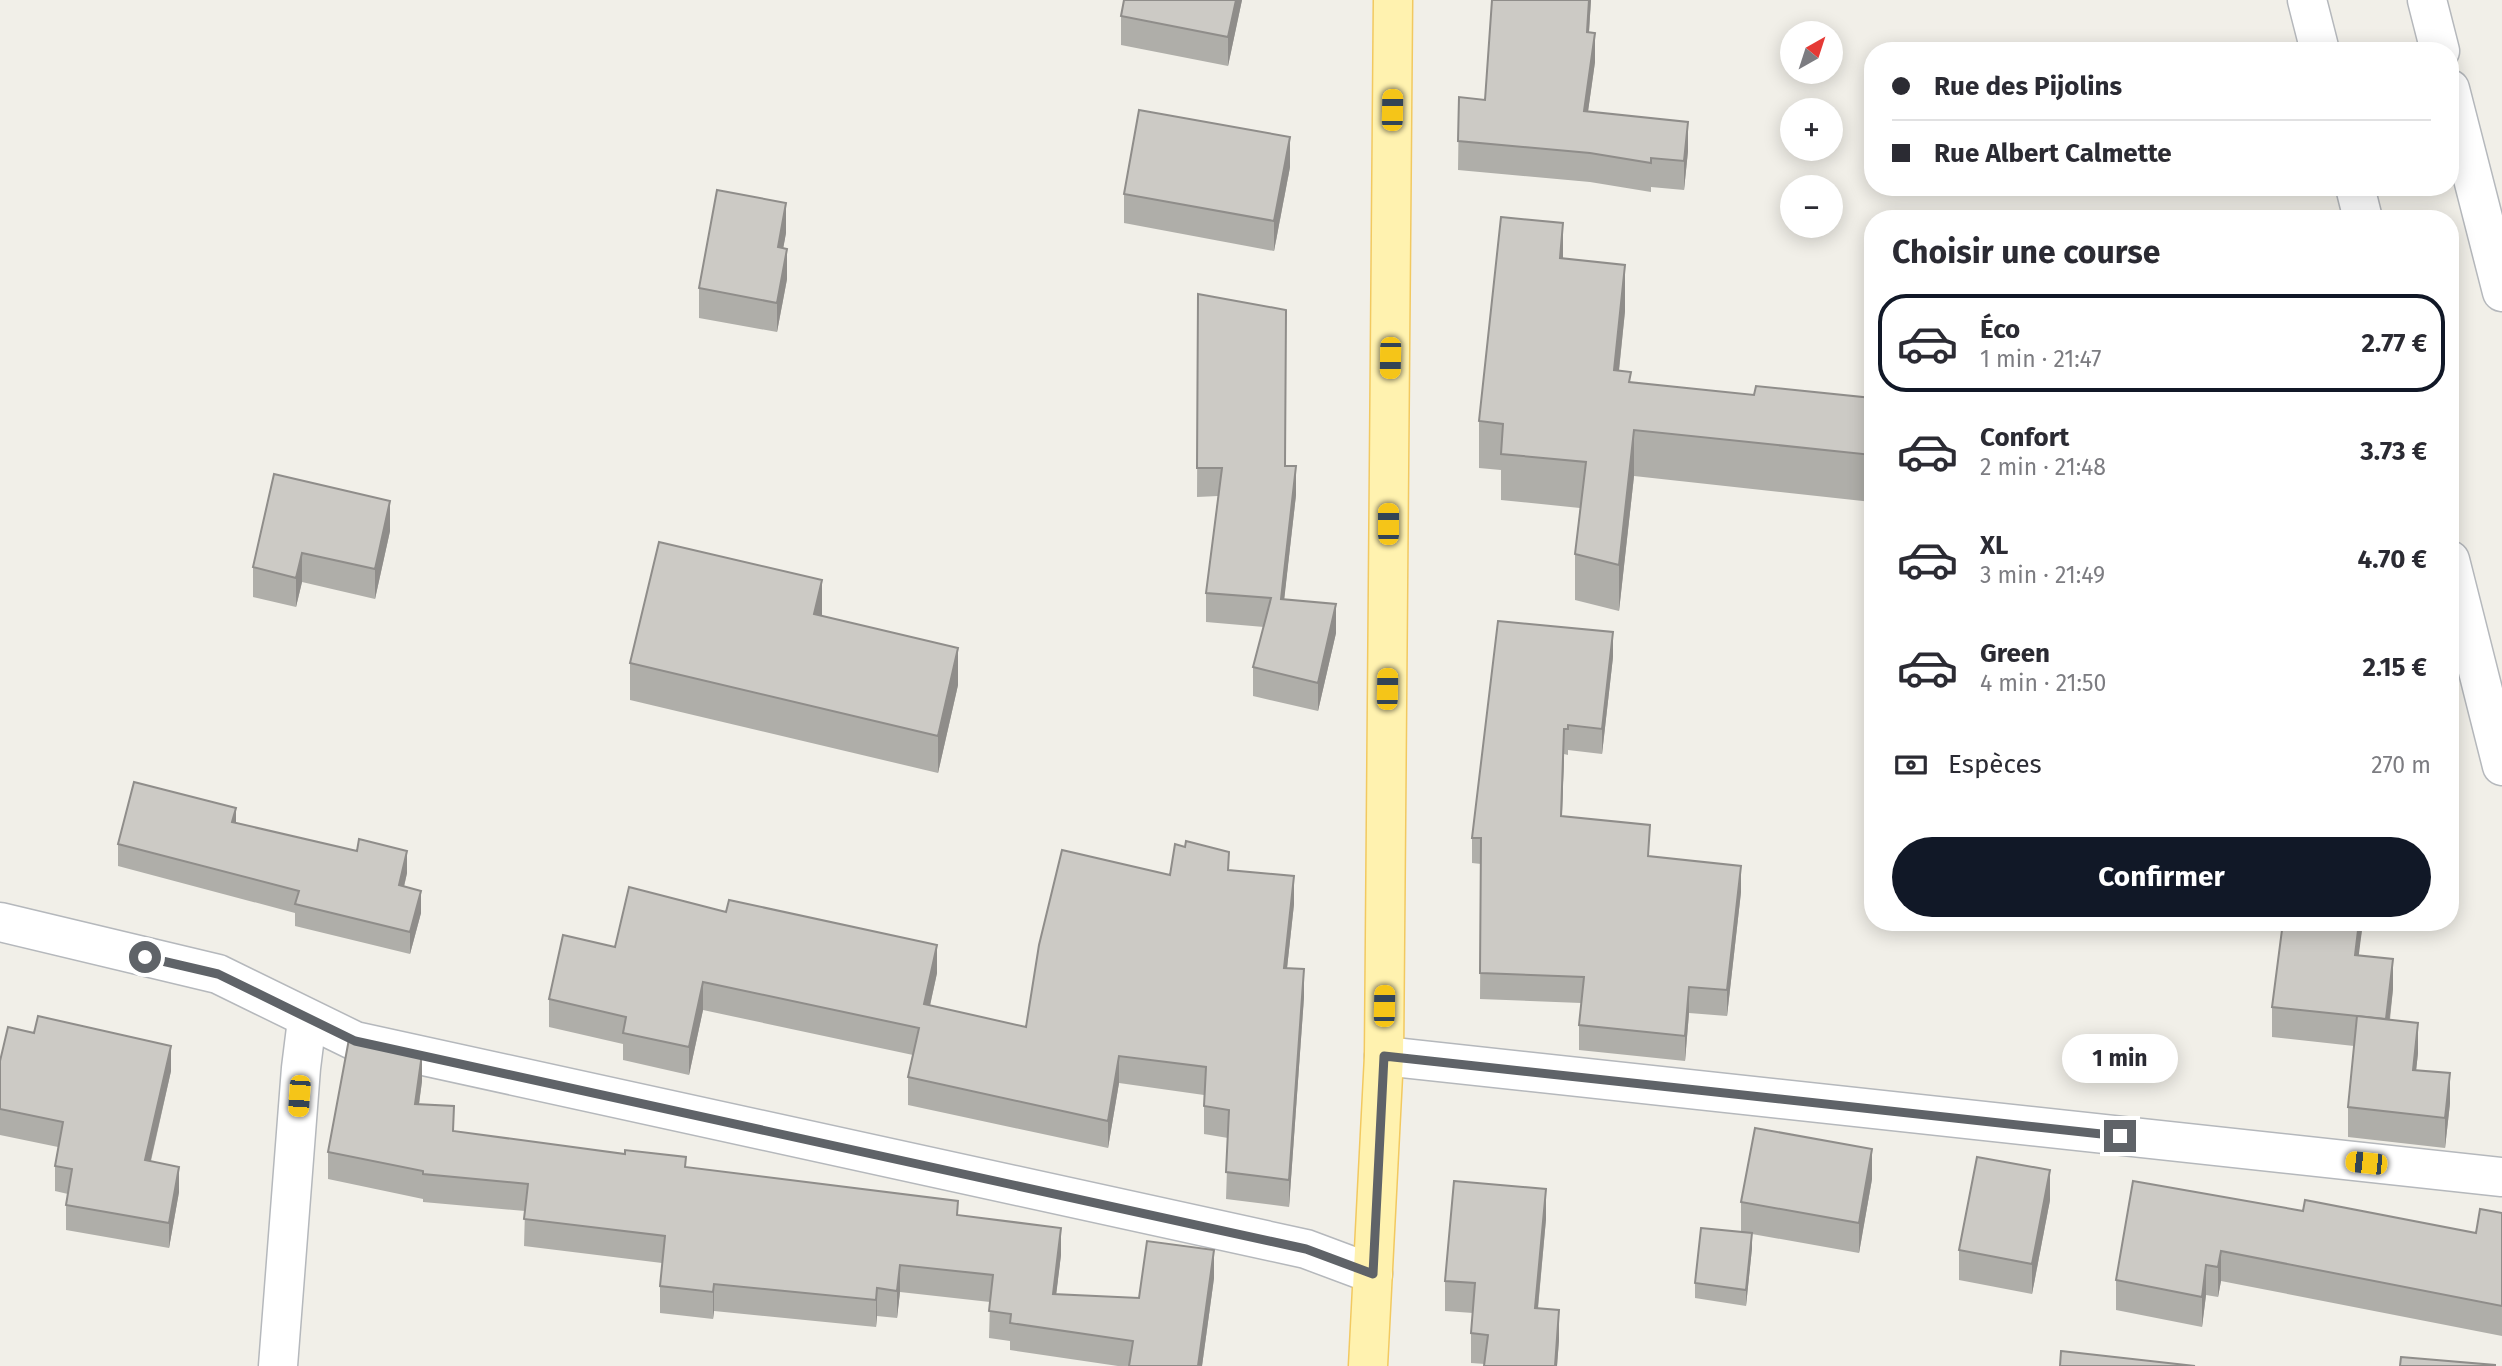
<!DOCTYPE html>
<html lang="fr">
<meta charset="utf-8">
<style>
:root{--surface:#fff;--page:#f2f2f3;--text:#2b2b33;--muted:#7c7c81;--line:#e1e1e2;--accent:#111827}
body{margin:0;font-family:"Fira Sans",sans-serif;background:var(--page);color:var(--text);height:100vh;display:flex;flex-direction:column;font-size:26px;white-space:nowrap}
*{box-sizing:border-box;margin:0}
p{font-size:23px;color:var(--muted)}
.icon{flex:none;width:38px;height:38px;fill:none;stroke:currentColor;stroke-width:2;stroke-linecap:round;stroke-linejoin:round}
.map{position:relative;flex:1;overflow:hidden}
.drawer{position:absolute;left:1864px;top:210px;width:595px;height:721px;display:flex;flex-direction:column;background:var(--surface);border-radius:28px;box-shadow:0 4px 18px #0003}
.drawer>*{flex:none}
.top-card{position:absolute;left:1864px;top:42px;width:595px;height:154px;border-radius:28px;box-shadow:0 4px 18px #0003;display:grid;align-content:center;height:154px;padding:0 28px;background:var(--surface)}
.needle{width:46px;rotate:39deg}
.buttons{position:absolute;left:1780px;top:21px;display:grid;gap:14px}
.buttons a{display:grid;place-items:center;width:63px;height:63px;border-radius:50%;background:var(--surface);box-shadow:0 4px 18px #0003;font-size:35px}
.end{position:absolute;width:32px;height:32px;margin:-16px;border:9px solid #5f6368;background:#fff;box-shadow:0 0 0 4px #fff}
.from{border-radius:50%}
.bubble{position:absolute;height:49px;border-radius:24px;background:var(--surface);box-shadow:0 4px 18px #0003;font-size:23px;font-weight:700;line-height:49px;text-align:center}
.car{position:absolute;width:21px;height:42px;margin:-21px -10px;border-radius:9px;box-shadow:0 0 5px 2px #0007;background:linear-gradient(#f5c518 24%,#345 0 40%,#f5c518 0 76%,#345 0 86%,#f5c518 0)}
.top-card b{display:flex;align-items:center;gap:24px;height:66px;font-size:26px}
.top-card b+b{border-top:2px solid var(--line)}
.top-card i{width:18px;height:18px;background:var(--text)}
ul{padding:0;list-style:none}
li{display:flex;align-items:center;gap:21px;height:98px;margin:0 14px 10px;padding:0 14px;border:4px solid transparent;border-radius:28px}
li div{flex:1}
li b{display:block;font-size:26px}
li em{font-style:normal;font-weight:700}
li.active{border-color:var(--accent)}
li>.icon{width:63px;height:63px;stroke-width:1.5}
h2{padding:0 28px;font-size:32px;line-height:84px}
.pay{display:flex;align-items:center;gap:18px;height:77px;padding:0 28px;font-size:26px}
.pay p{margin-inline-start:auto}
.action{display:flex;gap:14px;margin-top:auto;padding:14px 28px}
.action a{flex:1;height:80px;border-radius:42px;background:var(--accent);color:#fff;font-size:28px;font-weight:700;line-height:80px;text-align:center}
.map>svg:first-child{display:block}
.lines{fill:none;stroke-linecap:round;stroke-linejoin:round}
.minor-casing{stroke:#b5b8bc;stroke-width:41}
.major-casing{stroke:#f2c960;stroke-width:41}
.minor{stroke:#fff;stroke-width:38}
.major{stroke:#fff2af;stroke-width:38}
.wall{fill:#afaea9}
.shaded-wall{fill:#8f8d8a}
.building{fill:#cccac5;stroke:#8f8d8a;stroke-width:2}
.route{stroke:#5f6368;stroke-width:9}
</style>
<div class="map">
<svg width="2502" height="1366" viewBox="0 0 2502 1366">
<rect width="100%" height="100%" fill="#f1efe8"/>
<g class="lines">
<!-- minor casing -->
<g class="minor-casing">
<g id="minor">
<polyline points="2307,0 2320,51"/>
<polyline points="2427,0 2440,51"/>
<polyline points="2450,89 2502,292"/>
<polyline points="2355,187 2363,219"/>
<polyline points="2450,560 2502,766"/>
<polyline points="0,922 218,974 355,1041 1306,1249 1373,1274"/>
<polyline points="1384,1056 2502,1177"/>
<polyline points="278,1366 301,1068 307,1020"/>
</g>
</g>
<!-- major casing -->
<g class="major-casing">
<polyline id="major" points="1368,1366 1384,1056 1393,0"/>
</g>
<!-- minor -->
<use href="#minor" class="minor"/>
<!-- major -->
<use href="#major" class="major"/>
</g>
<!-- wall -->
<g class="wall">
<polygon points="1124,0 1242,0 1228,66 1121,45 1121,16"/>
<polygon points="1492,0 1591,0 1589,32 1595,62 1588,111 1688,151 1684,190 1651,187 1651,192 1590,182 1458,170 1459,97 1485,100"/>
<polygon points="1290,167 1274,251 1124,223 1124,194"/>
<polygon points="786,233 783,248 787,279 777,332 699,318 699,288"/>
<polygon points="1563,258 1625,311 1619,371 1631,382 1754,395 1872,398 1872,502 1634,476 1619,611 1575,600 1575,554 1580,508 1501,500 1501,470 1479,468 1479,421"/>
<polygon points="1198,294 1285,466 1296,495 1284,599 1336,633 1318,711 1253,696 1253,667 1264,627 1206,622 1206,593 1218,496 1197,497"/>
<polygon points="274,474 390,531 375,599 302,582 296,607 253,597 253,567"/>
<polygon points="822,616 958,685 938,773 630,700 630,663"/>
<polygon points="1613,657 1602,754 1568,750 1568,755 1564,754 1562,816 1650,856 1741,892 1727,1016 1689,1013 1685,1061 1579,1050 1579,1025 1581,1003 1480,999 1481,864 1472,863 1472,838"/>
<polygon points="236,823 357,851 407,873 404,887 421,913 410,954 295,926 295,913 118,866 118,844"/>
<polygon points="1229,871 1294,904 1287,968 1304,997 1289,1207 1226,1199 1228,1138 1204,1134 1204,1095 1119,1083 1108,1148 908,1105 908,1077 913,1055 703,1010 689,1075 623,1060 623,1044 549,1027 549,999 615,947 937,973 930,1006 1026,1027 1170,875"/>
<polygon points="2363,922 2358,956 2393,989 2390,1020 2418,1053 2416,1070 2450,1103 2445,1148 2348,1137 2348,1107 2354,1046 2272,1037 2272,1007"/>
<polygon points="0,1061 171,1071 151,1161 179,1192 169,1248 66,1230 66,1205 68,1194 55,1191 55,1166 58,1147 0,1135"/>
<polygon points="422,1081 419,1105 454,1131 686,1167 958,1215 1061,1255 1056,1294 1139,1298 1214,1278 1202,1366 1118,1366 1010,1350 1010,1341 989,1338 990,1302 900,1292 897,1318 877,1316 876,1327 714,1311 713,1319 660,1313 660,1286 662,1263 524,1246 525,1211 423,1202 423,1199 328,1179 328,1152"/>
<polygon points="1872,1179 1859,1253 1752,1234 1752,1248 1746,1306 1695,1298 1695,1283 1741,1232 1741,1202"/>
<polygon points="2050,1200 2032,1294 1959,1280 1959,1250"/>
<polygon points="2303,1211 2476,1233 2502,1213 2502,1336 2221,1281 2218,1297 2206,1295 2202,1327 2116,1310 2116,1280"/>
<polygon points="1546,1219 1538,1309 1559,1340 1557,1366 1484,1366 1485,1364 1471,1363 1471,1333 1473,1313 1445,1311 1445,1281"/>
</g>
<!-- shaded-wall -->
<g class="shaded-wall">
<polygon points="1236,0 1242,0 1228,66 1228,37"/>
<polygon points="1589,0 1591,0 1587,61 1587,32"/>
<polygon points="1595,33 1595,62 1584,140 1584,111"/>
<polygon points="1688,122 1688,151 1684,190 1684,161"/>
<polygon points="1290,137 1290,167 1274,251 1274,221"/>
<polygon points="786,203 786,233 778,277 778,247"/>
<polygon points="1563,223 1563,269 1560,258"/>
<polygon points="787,249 787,279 777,332 777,303"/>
<polygon points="1625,265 1625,311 1614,417 1614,370"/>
<polygon points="1634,430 1634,476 1619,611 1619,565"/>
<polygon points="1296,466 1296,495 1281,628 1281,599"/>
<polygon points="390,501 390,531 375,599 375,569"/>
<polygon points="302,553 302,582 296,607 296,578"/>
<polygon points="822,580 822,618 814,614"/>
<polygon points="1336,604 1336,633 1318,711 1318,683"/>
<polygon points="1613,632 1613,657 1602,754 1602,729"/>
<polygon points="958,648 958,685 938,773 938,736"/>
<polygon points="1564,729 1564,754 1561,841 1561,816"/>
<polygon points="236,808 236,830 232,822"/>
<polygon points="407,851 407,873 399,907 399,885"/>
<polygon points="1741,866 1741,892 1727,1016 1727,990"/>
<polygon points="1294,876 1294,904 1284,996 1284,968"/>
<polygon points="421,891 421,913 410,954 410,932"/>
<polygon points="2359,922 2363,922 2355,985 2355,955"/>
<polygon points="937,945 937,973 924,1032 924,1004"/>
<polygon points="2393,959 2393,989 2386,1049 2386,1020"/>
<polygon points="1304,969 1304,997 1289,1207 1289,1180"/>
<polygon points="703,982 703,1010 689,1075 689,1047"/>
<polygon points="1689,987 1689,1013 1685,1061 1685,1036"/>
<polygon points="2418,1023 2418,1053 2413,1099 2413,1070"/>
<polygon points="171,1046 171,1071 145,1185 145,1160"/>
<polygon points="422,1054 422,1081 415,1132 415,1104"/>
<polygon points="1119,1056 1119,1083 1108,1148 1108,1121"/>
<polygon points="2450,1073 2450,1103 2445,1148 2445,1118"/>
<polygon points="1872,1149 1872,1179 1859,1253 1859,1223"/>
<polygon points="179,1167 179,1192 169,1248 169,1223"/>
<polygon points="2050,1170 2050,1200 2032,1294 2032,1264"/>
<polygon points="1546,1189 1546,1219 1535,1338 1535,1308"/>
<polygon points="1061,1228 1061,1255 1053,1321 1053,1294"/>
<polygon points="1752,1233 1752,1248 1746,1306 1746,1290"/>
<polygon points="1214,1250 1214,1278 1202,1366 1198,1366"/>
<polygon points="2221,1251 2221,1281 2218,1297 2218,1267"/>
<polygon points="900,1265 900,1292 897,1318 897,1291"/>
<polygon points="2206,1265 2206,1295 2202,1327 2202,1297"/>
<polygon points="714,1284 714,1311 713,1319 713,1292"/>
<polygon points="877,1288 877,1316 876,1327 876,1300"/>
<polygon points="1559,1310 1559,1340 1557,1366 1555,1366"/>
</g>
<!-- building -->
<g class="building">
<polygon points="1124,0 1236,0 1228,37 1121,16"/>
<polygon points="1492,0 1589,0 1587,32 1595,33 1584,111 1688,122 1684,161 1651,158 1651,163 1590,153 1458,141 1459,97 1485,100"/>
<polygon points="1139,110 1290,137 1274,221 1124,194"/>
<polygon points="717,190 786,203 778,247 787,249 777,303 699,288"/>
<polygon points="1501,217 1563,223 1560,258 1625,265 1614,370 1631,372 1629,382 1754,395 1756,386 1872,398 1872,455 1634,430 1619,565 1575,554 1586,462 1501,454 1503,424 1479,421"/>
<polygon points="1198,294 1286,310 1285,466 1296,466 1281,599 1336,604 1318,683 1253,667 1271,598 1206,593 1222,468 1197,468"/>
<polygon points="274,474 390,501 375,569 302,553 296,578 253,567"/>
<polygon points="659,542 822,580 814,614 958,648 938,736 630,663"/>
<polygon points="1498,621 1613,632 1602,729 1568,725 1568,729 1564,729 1561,816 1650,825 1648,856 1741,866 1727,990 1689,987 1685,1036 1579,1025 1584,977 1480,973 1481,838 1472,838"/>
<polygon points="134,782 236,808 232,822 357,851 359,839 407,851 399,885 421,891 410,932 295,904 299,891 118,844"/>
<polygon points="1186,841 1229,852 1228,870 1294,876 1284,968 1304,969 1289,1180 1226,1172 1229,1110 1204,1106 1206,1067 1119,1056 1108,1121 908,1077 919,1028 703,982 689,1047 623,1033 626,1017 549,999 563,935 615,947 629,887 726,912 729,900 937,945 924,1004 1026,1027 1039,945 1062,850 1170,875 1175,844 1185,847"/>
<polygon points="2283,922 2359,922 2355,955 2393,959 2386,1019 2272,1007"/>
<polygon points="38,1016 171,1046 145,1160 179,1167 169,1223 66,1205 72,1169 55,1166 63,1122 0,1109 0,1061 8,1027 34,1033"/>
<polygon points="2357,1016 2418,1023 2413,1070 2450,1073 2445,1118 2348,1107"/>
<polygon points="349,1039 422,1054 415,1104 454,1106 453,1131 625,1154 625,1150 686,1157 685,1167 958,1201 957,1215 1061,1228 1053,1294 1139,1298 1147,1241 1214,1250 1198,1366 1129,1366 1133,1341 1010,1323 1011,1314 989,1311 993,1275 900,1265 897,1291 877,1288 876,1300 714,1284 713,1292 660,1286 665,1236 524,1219 528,1184 423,1174 423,1171 328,1152"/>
<polygon points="1755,1128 1872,1149 1859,1223 1741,1202"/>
<polygon points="1977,1157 2050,1170 2032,1264 1959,1250"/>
<polygon points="1454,1181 1546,1189 1535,1308 1559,1310 1555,1366 1484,1366 1488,1335 1471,1333 1475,1283 1445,1281"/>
<polygon points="2133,1181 2303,1211 2305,1200 2476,1233 2480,1209 2502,1213 2502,1306 2221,1251 2218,1267 2206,1265 2202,1297 2116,1280"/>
<polygon points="1701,1228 1752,1233 1746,1290 1695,1283"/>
<polygon points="2061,1351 2195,1366 2060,1366"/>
<polygon points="2401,1357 2495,1365 2495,1366 2400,1366"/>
</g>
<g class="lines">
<!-- route -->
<polyline class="route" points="145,957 218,974 355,1041 1306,1249 1373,1274 1384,1056 2120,1136"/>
</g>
</svg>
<div class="buttons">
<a><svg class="needle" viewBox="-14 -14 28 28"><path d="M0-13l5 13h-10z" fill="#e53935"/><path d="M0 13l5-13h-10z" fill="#7c7c81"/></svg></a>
<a>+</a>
<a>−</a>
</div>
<i class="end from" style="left:145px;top:957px"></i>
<i class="end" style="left:2120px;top:1136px"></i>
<div class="bubble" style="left:2062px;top:1034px;width:116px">1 min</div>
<i class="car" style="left:1392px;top:110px;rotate:1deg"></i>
<i class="car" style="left:1390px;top:358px;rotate:181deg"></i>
<i class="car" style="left:1388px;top:524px;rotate:0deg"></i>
<i class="car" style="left:1387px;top:689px;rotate:1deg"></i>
<i class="car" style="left:1384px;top:1006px;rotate:1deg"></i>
<i class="car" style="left:299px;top:1096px;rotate:184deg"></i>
<i class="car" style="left:2366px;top:1163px;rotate:276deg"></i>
<div class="top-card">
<b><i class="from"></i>Rue des Pijolins</b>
<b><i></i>Rue Albert Calmette</b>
</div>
<section class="drawer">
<h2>Choisir une course</h2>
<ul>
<li class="active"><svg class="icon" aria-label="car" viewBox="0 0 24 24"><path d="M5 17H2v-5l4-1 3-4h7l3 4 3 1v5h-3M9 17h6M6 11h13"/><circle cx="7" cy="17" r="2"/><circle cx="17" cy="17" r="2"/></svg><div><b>Éco</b><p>1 min · 21:47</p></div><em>2.77 €</em></li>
<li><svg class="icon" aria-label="car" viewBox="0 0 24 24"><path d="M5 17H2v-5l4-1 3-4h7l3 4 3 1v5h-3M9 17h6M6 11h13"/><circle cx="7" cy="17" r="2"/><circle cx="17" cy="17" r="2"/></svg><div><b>Confort</b><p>2 min · 21:48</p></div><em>3.73 €</em></li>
<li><svg class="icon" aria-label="car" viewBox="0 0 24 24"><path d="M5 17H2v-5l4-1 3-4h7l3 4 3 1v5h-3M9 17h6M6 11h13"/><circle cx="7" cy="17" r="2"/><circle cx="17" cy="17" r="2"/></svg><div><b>XL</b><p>3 min · 21:49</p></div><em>4.70 €</em></li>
<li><svg class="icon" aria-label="car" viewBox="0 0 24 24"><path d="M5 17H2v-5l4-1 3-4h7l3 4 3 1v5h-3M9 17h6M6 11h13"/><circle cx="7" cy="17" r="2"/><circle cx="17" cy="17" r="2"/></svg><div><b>Green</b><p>4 min · 21:50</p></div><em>2.15 €</em></li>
</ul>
<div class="pay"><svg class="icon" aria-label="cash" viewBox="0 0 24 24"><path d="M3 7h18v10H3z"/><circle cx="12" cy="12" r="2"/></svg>Espèces<p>270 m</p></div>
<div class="action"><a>Confirmer</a></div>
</section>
</div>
